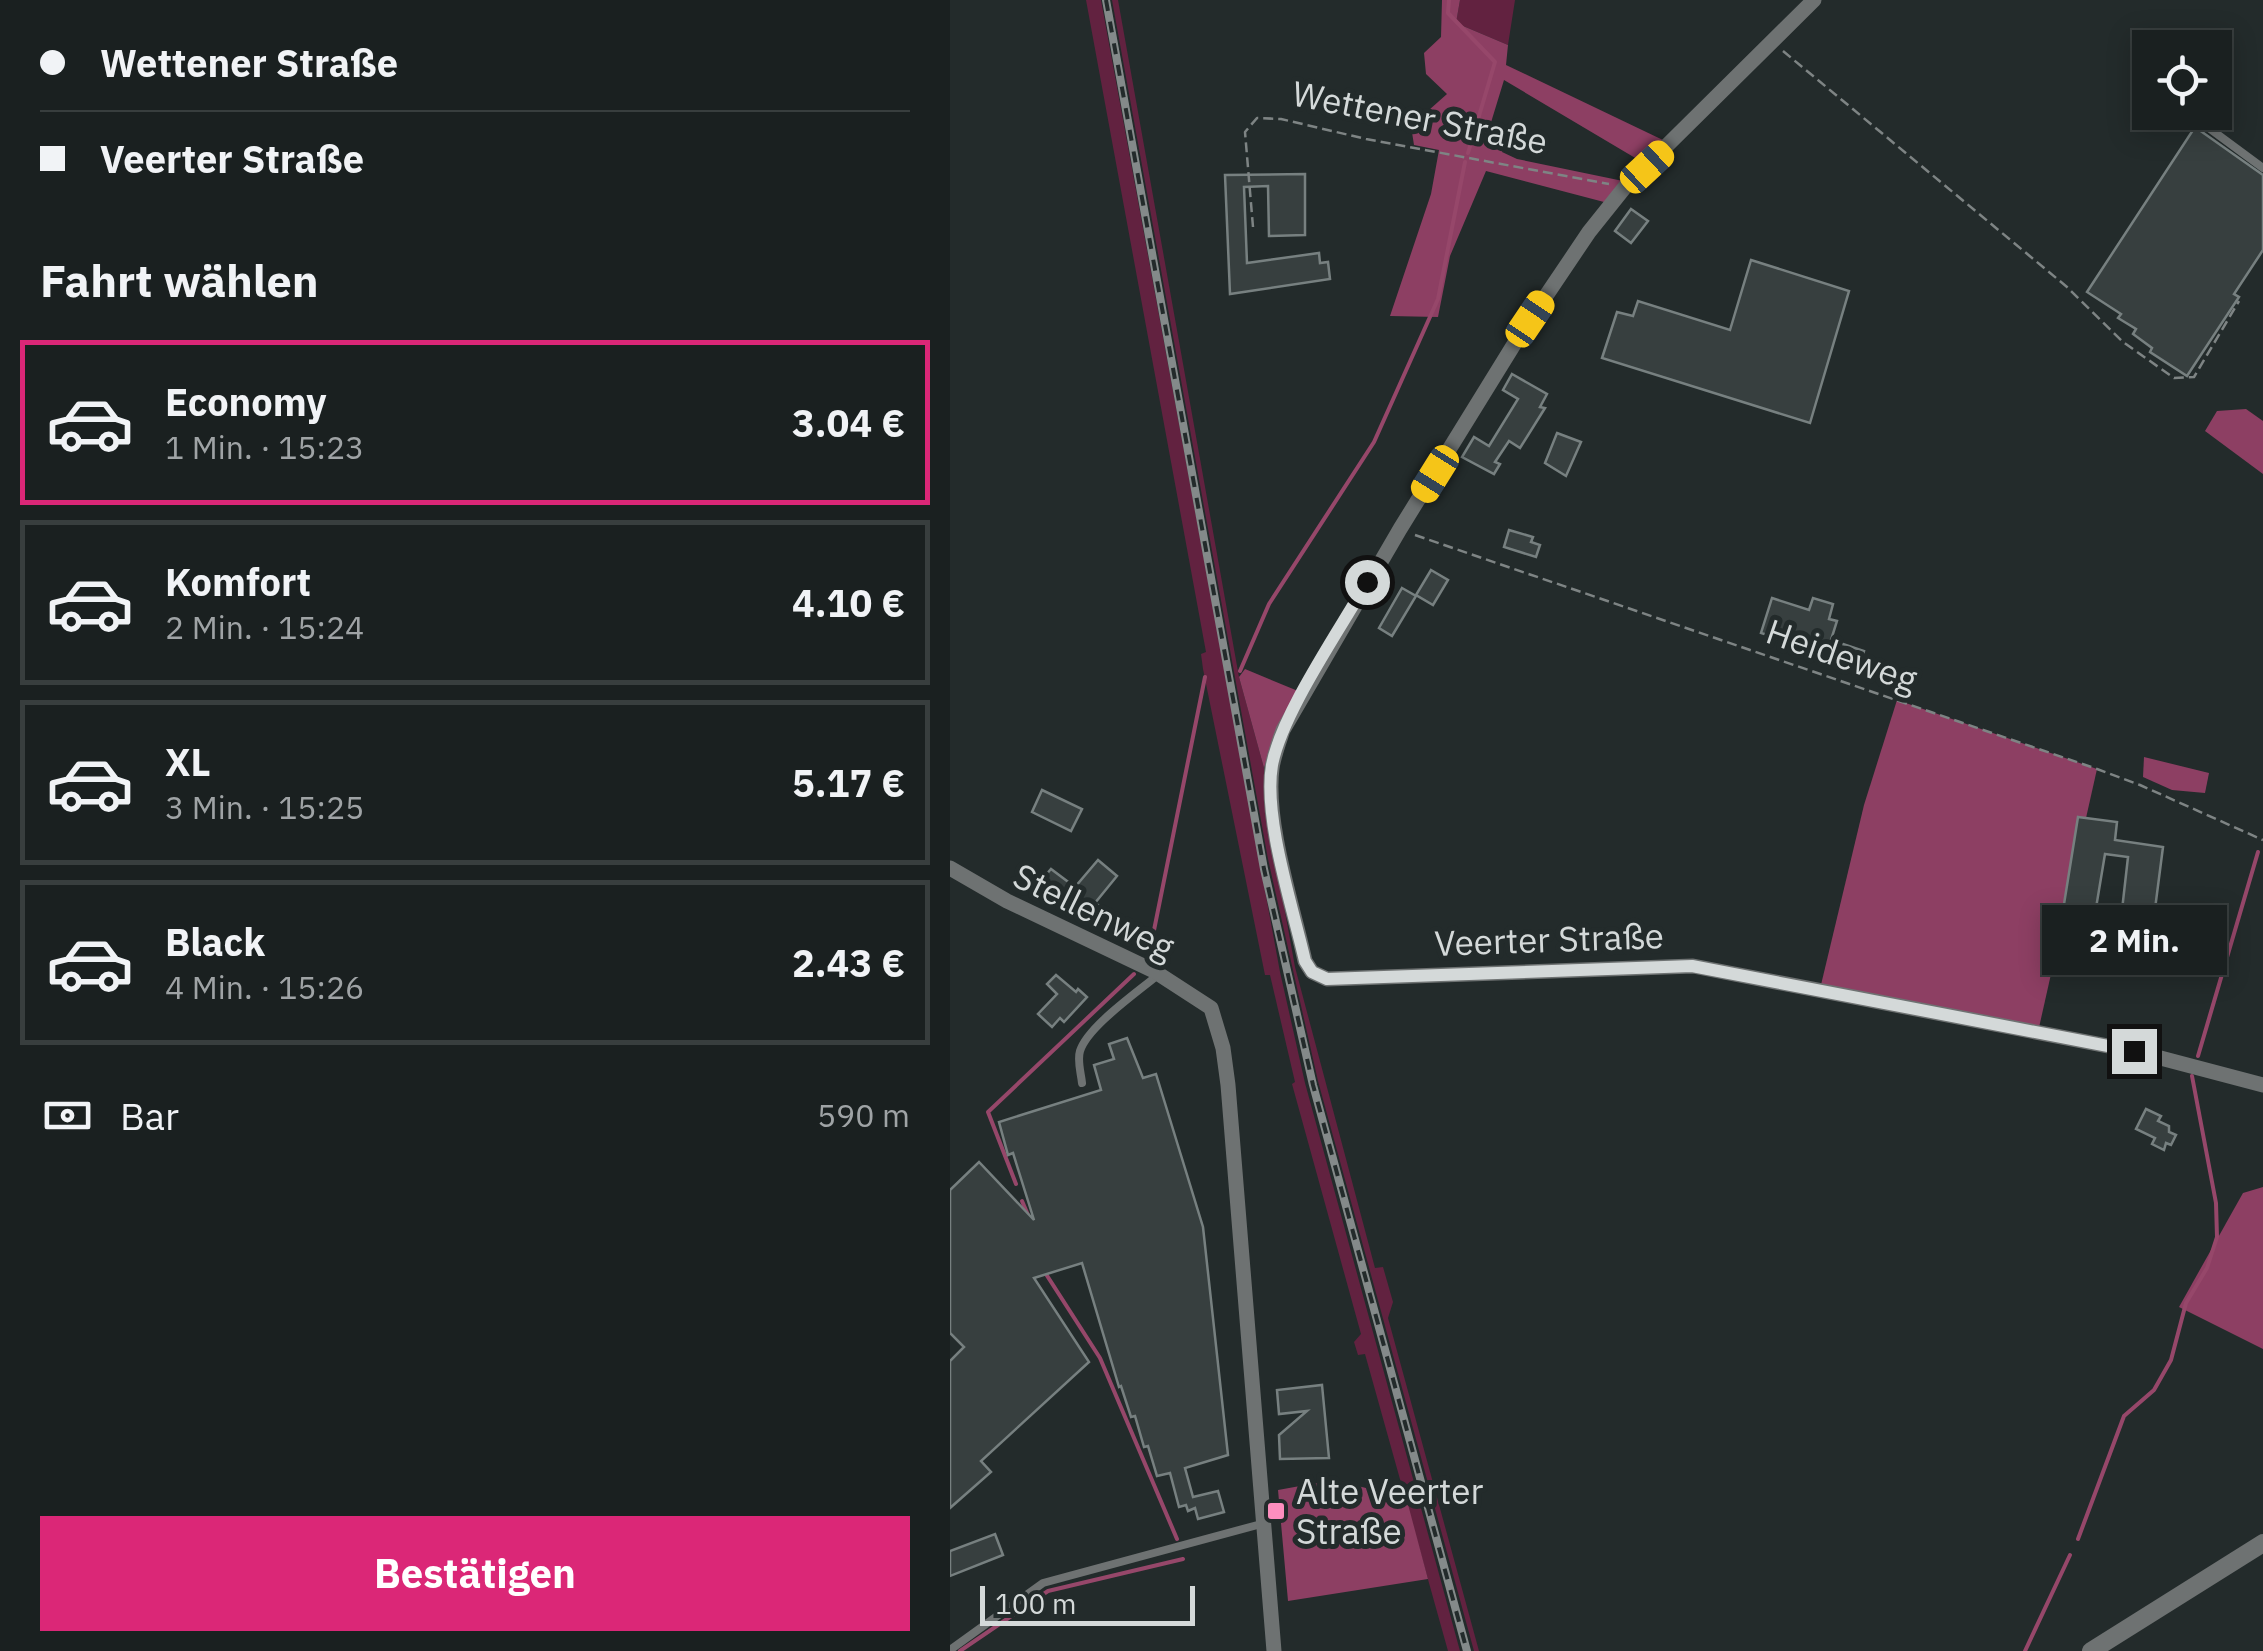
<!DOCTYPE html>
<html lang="de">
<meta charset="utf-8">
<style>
:root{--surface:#1a2020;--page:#272d2d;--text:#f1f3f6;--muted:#9fa3a5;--line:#383e3e;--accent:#db2777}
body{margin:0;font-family:"IBM Plex Sans",sans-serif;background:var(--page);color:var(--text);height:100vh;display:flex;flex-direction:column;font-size:38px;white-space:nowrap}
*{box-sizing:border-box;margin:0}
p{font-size:32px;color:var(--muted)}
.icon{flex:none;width:55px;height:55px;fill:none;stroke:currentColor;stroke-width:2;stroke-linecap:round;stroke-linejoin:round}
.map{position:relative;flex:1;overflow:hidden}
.sheet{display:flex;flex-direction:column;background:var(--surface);width:950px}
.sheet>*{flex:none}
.guide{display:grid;align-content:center;height:220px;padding:0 40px;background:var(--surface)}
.fabs{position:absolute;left:1182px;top:30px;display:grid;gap:20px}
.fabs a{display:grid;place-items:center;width:100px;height:100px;border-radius:0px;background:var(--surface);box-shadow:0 5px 25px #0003,0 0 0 2px var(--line);font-size:50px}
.scale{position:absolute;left:30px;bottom:25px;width:215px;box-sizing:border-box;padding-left:10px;border:5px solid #d4d9d9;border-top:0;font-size:28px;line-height:35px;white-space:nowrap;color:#d4d9d9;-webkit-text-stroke:8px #232b2b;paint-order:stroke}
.end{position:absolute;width:45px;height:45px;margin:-22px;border:12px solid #d4d9d9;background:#111;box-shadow:0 0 0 5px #111}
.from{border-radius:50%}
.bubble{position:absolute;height:70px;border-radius:0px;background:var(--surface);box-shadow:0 5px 25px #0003,0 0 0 2px var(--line);font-size:32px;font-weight:700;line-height:70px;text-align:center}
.car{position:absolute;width:30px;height:60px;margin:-30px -15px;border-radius:12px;box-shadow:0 0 8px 2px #0007;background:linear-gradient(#f5c518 24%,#345 0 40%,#f5c518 0 76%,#345 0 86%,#f5c518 0)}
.guide b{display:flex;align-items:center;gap:35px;height:95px;font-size:38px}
.guide b+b{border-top:2px solid var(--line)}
.guide i{width:25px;height:25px;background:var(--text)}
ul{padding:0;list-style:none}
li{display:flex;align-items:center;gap:30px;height:165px;margin:0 20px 15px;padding:0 20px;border:5px solid var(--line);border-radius:0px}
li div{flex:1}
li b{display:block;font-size:38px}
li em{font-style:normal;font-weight:700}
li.on{border-color:var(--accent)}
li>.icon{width:90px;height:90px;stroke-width:1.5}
h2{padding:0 40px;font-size:45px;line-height:120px}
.pay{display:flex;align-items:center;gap:25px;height:110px;padding:0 40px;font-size:38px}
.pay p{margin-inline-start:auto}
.primary-button{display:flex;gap:20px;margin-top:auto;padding:20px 40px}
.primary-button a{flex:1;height:115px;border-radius:0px;background:var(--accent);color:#fff;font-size:40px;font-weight:700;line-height:115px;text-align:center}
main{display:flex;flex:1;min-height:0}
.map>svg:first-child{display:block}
.green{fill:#622240}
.forest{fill:#8d3f63}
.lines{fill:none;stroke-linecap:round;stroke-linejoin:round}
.stream{stroke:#96476a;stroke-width:4}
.building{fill:#373f3f;stroke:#778080;stroke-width:2.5;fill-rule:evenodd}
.path{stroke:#7e8484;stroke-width:2.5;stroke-dasharray:10 5;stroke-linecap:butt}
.service{stroke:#6e7272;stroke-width:8}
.minor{stroke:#6e7272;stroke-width:15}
.tertiary{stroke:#6e7272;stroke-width:18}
.rail-casing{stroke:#848a8a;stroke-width:8}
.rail{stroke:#232b2b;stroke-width:4;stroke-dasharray:11;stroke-linecap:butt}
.route{stroke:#d4d9d9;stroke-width:12}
.poi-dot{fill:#fd8ebe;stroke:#232b2b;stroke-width:4}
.labels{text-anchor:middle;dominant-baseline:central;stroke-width:10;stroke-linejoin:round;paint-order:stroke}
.street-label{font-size:35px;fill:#d4d9d9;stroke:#232b2b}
.poi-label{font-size:35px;fill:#d4d9d9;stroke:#232b2b;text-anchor:start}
</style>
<main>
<section class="sheet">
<div class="guide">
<b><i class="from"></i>Wettener Straße</b>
<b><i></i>Veerter Straße</b>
</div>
<h2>Fahrt wählen</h2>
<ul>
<li class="on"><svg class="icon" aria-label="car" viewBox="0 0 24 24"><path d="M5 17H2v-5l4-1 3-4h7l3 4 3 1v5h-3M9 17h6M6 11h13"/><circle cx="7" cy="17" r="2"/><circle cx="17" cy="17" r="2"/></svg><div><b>Economy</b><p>1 Min. · 15:23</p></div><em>3.04 €</em></li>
<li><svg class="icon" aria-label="car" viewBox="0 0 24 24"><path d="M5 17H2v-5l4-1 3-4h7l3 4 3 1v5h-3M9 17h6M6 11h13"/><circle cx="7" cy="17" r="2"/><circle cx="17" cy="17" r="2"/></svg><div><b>Komfort</b><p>2 Min. · 15:24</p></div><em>4.10 €</em></li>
<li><svg class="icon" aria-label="car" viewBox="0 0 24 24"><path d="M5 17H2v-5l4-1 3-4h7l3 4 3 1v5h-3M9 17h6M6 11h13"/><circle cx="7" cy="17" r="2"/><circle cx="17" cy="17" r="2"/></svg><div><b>XL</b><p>3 Min. · 15:25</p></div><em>5.17 €</em></li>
<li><svg class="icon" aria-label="car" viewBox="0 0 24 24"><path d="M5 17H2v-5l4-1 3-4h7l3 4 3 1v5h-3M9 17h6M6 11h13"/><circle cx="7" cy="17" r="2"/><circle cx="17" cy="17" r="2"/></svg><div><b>Black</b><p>4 Min. · 15:26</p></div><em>2.43 €</em></li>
</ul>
<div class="pay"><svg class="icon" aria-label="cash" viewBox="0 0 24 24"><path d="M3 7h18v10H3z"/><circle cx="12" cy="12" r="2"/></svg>Bar<p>590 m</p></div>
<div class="primary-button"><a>Bestätigen</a></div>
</section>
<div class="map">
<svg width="1313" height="1651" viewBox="0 0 1313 1651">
<rect width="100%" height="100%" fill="#232b2b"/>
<!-- green -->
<g class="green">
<polygon points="136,0 151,0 330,972 355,1083 510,1651 498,1651 415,1354 408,1355 404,1342 411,1334 342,1084 345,1082 320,975 315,975 253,669 251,654 256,652"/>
<polygon points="162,0 168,0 289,677 314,768 319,823 345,967 425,1268 433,1267 443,1302 438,1318 529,1651 524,1651 368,1081 318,859"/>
<polygon points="510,0 565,0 558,45 506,23"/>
</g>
<!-- forest -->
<g class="forest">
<polygon points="492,0 510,0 506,23 558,45 556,65 715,141 692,162 554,80 539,129 555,139 552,152 567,159 673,181 654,202 536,171 500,256 488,317 440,316 481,194 489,150 464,145 461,126 497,94 476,74 474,53 491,37"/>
<polygon points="1296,409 1313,421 1313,474 1255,431 1267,411"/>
<polygon points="295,669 348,691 328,726 314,768 289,677"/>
<polygon points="947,700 1147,769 1088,1032 870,989 914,805"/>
<polygon points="1194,757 1259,773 1255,793 1222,790 1193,777"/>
<polygon points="1313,1187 1313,1349 1229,1307 1293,1193"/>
<polygon points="383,1480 445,1495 452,1482 478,1579 338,1601 328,1490"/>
</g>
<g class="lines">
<!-- stream -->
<g class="stream">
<polyline points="499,0 498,13 545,62 518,153"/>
<polyline points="290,671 319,604 424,442 488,299 515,162"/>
<polyline points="198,960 255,677"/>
<polyline points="1248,1056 1308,852"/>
<polyline points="66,1184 38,1112 184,974"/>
<polyline points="72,1201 78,1215"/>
<polyline points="94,1271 150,1358 227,1539"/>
<polyline points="1128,1539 1174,1416 1204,1390 1221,1360 1236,1303 1257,1268 1267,1237 1266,1203 1242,1076"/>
<polyline points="10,1651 98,1591 233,1559"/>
<polyline points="1075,1651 1120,1555"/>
</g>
</g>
<!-- building -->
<g class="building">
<polygon points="1245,127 1313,175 1313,250 1284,294 1289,297 1237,376 1200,352 1202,348 1183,334 1186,329 1168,318 1171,314 1137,292"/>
<polygon points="355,174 355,235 319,236 318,186 294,187 297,263 369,253 370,263 378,262 380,279 280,294 275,175"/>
<polygon points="681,209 698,221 681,243 665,231"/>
<polygon points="801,260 899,291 860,423 652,358 667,312 683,316 688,301 780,330"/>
<polygon points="562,374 597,394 590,407 595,408 570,448 559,441 545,462 550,464 544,474 512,457 524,437 539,446 568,399 553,390"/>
<polygon points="607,433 631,442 616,476 595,463"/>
<polygon points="559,530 583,537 581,542 590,545 586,557 554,547"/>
<polygon points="481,570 498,580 483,605 466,595"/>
<polygon points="452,588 466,596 442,636 429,628"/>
<polygon points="822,598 859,610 863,598 883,604 879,619 887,621 881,640 914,651 910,665 811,633"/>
<polygon points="92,790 132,809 121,831 82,812"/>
<path d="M1128,817L1167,822L1165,840L1213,847L1201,940L1158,934L1157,938L1110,929ZM1155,854L1178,857L1171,919L1145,914Z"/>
<polygon points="148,860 167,876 145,903 148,905 137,918 117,902 121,898 94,877 101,869 125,887"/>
<polygon points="106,975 126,992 128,989 137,997 114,1022 110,1018 102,1027 88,1014 107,994 97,984"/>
<polygon points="177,1038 193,1078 206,1074 253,1227 278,1455 235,1468 243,1497 268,1491 274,1512 248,1519 245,1508 238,1511 236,1505 229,1507 220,1473 207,1476 198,1446 194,1447 185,1416 181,1417 171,1386 169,1387 132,1263 84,1278 139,1362 31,1461 41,1472 0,1508 0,1361 14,1347 0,1333 0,1190 29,1162 84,1220 63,1153 58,1155 49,1122 151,1090 144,1065 164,1059 159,1044"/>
<polygon points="1196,1109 1211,1116 1208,1121 1219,1126 1219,1132 1226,1135 1221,1145 1216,1143 1214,1150 1202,1144 1205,1138 1186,1129"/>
<polygon points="372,1385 379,1458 330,1459 329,1435 357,1411 329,1414 327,1390"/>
<polygon points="45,1534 53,1555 0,1576 0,1551"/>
</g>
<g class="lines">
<!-- path -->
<g class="path">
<polyline points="833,51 1117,287 1173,342 1224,378 1244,377 1289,301"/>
<polyline points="303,227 295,132 307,118 331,119 416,139 659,184"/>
<polyline points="465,535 1147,769 1190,785 1313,840"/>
</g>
<!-- service -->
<g class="service">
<polyline points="1244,117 1313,168"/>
<path d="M132,1083C131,1073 127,1061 130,1051C138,1026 188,992 209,974"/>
<polyline points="0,1650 93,1583 315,1523"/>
</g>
<!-- minor -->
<g class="minor">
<path d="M864,0L675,187L639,232L571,333L450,529L333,730C329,742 324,755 322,768C315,823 343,906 355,961L362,972L377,979L743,966L1184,1051L1313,1085"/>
<polyline points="0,868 57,901 204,971 261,1008 273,1048 278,1085 324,1651"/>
</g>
<!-- tertiary -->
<polyline class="tertiary" points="1141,1651 1313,1543"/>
<!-- rail casing -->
<g class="rail-casing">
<polyline id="rail" points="156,0 314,869 363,1085 517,1651"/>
</g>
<!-- rail -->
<use href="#rail" class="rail"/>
</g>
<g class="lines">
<!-- route -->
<path class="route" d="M417,582C389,631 332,713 322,765C313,818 343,908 355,961L362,972L377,979L742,966L1184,1051"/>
</g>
<!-- markers -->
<rect class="poi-dot" x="316" y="1501" width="20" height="20" rx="5"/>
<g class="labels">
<!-- street labels -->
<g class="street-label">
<text transform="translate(470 117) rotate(11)">Wettener Straße</text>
<text transform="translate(892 655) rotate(19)">Heideweg</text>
<text transform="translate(144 911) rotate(26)">Stellenweg</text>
<text transform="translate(599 939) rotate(-2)">Veerter Straße</text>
</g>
<!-- poi labels -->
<g class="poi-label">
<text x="346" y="1491">Alte Veerter<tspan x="346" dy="40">Straße</tspan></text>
</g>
</g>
</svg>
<div class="fabs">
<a><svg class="icon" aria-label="locate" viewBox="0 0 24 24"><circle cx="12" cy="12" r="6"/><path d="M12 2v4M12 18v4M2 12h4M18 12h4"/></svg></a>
</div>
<div class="scale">100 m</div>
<i class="end from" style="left:417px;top:582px"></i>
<i class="end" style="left:1184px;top:1051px"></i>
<div class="bubble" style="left:1092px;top:905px;width:185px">2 Min.</div>
<i class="car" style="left:697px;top:167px;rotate:47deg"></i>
<i class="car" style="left:580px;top:319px;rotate:34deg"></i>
<i class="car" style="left:485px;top:474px;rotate:212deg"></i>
</div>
</main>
